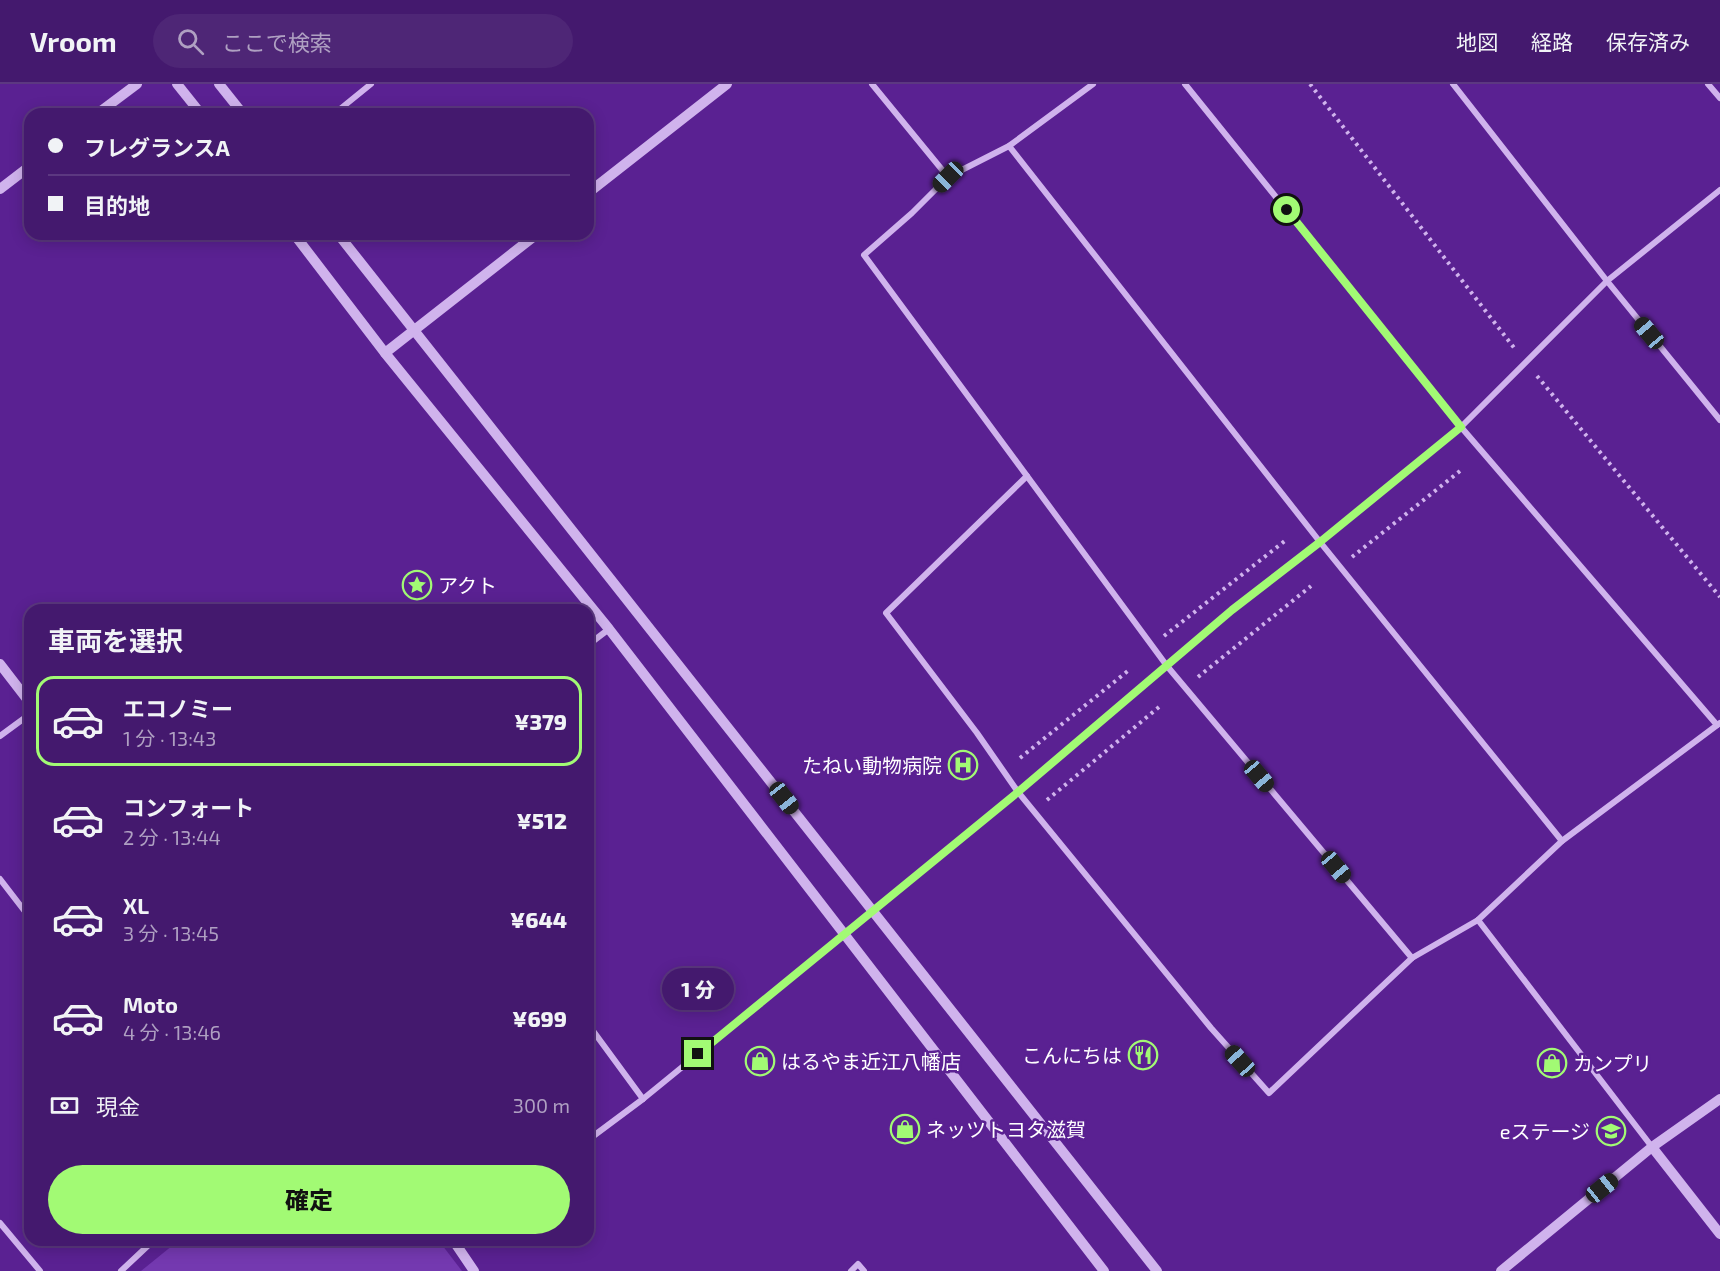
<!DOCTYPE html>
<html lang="ja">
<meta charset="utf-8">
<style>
:root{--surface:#44196e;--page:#4e2676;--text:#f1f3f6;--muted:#afa0c2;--line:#5c3881;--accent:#a2fa74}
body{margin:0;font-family:"Exo 2","Noto Sans JP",sans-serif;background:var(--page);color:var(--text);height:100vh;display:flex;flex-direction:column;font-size:22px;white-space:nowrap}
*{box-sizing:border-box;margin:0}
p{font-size:20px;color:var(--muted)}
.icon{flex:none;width:33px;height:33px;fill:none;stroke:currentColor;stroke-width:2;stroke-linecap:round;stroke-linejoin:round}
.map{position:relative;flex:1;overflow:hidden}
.sheet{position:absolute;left:24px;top:520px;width:570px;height:642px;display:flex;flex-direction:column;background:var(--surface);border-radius:18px;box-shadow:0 3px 15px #0003,0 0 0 2px var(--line)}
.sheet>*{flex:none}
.top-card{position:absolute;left:24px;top:24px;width:570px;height:132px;border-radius:18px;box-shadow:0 3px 15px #0003,0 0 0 2px var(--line);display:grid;align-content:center;height:132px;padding:0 24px;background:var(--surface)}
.end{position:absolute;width:27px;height:27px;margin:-14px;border:8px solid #a2fa74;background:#111;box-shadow:0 0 0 3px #111}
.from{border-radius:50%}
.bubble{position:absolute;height:42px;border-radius:21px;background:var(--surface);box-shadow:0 3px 15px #0003,0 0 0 2px var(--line);font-size:20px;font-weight:800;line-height:42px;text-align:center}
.car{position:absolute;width:18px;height:36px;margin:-18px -9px;border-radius:8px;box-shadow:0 0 4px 2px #0007;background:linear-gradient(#222 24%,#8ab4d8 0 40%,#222 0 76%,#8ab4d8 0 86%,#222 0)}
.top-card b{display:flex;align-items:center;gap:21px;height:57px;font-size:22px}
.top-card b+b{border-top:2px solid var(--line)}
.top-card i{width:15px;height:15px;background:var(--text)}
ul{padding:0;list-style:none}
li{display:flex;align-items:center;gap:18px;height:90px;margin:0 12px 9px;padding:0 12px;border:3px solid transparent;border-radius:18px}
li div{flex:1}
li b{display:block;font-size:22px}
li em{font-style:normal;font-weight:800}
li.on{border-color:var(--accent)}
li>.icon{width:54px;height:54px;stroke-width:1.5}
h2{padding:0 24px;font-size:27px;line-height:72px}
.pay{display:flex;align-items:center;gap:15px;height:66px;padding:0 24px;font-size:22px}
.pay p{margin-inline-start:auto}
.action{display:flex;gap:12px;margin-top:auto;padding:12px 24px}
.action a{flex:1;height:69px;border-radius:36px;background:var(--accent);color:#111;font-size:24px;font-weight:800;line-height:69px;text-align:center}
header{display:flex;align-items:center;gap:36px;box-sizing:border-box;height:84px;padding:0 30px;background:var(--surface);border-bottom:2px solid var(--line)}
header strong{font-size:28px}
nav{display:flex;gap:33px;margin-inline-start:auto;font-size:21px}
.search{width:420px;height:54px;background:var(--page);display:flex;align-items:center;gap:15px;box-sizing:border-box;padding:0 21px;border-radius:33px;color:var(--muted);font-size:22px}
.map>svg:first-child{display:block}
.green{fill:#7439b0}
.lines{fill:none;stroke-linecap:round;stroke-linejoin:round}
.path{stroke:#d0b3ed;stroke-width:4;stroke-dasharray:3 4.5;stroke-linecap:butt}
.minor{stroke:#d0b3ed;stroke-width:6}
.tertiary{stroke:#d0b3ed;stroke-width:10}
.route{stroke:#a2fa74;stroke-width:8}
.labels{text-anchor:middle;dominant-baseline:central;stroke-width:5;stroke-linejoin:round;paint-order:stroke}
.poi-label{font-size:20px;fill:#fff;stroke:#5a2192;text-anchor:start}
</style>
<header>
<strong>Vroom</strong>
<div class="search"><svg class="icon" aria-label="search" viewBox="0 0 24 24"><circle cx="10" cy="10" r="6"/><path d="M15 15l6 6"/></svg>ここで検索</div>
<nav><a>地図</a><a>経路</a><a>保存済み</a></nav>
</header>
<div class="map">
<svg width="1720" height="1187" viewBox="0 0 1720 1187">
<rect width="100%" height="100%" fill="#5a2192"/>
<!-- green -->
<polygon class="green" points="178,1157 439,1157 462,1187 141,1187"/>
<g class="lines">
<!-- path -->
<g class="path">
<polyline points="1310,0 1515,265"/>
<polyline points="1537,292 1720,513"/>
<polyline points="1352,473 1460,387"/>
<polyline points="1164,552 1286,456"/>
<polyline points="1198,593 1311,502"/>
<polyline points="1020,674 1129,586"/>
<polyline points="1047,716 1159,623"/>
</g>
<!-- minor -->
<g class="minor">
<polyline points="872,0 948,93"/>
<polyline points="1093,0 1009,62 948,93 912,129 864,171 1167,582 1412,874"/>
<polyline points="1185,0 1461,343 1717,641"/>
<polyline points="1453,0 1607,197 1720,336"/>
<polyline points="1708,0 1720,14"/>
<polyline points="334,30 371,0"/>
<polyline points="1009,62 1320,458 1562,757"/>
<polyline points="1027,392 886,529 977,649 1018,708 1211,944 1269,1009 1412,874 1478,836 1562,757 1720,639"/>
<polyline points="588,561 609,545"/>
<polyline points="0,652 30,630"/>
<polyline points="0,795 30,834"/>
<polyline points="1478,836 1652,1063"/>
<polyline points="588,940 643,1015"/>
<polyline points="588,1056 643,1015 844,851 1018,708 1232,526 1320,458 1461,343 1607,197 1720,106"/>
<polyline points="0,1139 40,1187"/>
<polyline points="121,1187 154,1156"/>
<polyline points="851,1187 858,1180 864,1187"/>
</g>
<!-- tertiary -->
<g class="tertiary">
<polyline points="177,0 201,30"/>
<polyline points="219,0 243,30"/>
<polyline points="97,30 137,0"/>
<polyline points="0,105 30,82"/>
<polyline points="588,109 727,0"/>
<polyline points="294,150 385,269 609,545 1104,1187"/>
<polyline points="338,150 1157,1187"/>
<polyline points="385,269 537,150"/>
<polyline points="0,580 30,619"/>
<polyline points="1652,1063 1720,1150"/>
<polyline points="453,1156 474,1187"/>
<polyline points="1501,1187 1652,1063 1720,1015"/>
</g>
</g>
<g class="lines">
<!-- route -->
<polyline class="route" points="698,970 1018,708 1232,526 1320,458 1461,343 1287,126"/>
</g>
<!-- icons -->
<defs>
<g id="sight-ring" transform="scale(1.5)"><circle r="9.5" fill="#5a2192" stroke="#a2fa74" stroke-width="1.5"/><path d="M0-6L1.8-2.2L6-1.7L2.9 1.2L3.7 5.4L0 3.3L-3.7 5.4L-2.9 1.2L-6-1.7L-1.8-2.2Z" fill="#a2fa74"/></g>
<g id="hospital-ring" transform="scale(1.5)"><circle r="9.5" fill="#5a2192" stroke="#a2fa74" stroke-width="1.5"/><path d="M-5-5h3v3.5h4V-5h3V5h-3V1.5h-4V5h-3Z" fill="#a2fa74"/></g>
<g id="restaurant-ring" transform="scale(1.5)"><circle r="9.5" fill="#5a2192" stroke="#a2fa74" stroke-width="1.5"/><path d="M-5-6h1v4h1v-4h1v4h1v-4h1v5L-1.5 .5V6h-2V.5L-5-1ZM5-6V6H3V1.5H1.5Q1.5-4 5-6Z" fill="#a2fa74"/></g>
<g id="shop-ring" transform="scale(1.5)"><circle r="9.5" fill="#5a2192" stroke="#a2fa74" stroke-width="1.5"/><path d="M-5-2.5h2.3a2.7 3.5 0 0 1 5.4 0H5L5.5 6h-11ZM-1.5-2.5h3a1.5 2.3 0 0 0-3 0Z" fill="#a2fa74"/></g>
<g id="school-ring" transform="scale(1.5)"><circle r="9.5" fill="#5a2192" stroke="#a2fa74" stroke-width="1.5"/><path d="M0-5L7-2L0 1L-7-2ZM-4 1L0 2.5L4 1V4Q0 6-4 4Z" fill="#a2fa74"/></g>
</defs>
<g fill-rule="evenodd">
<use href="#sight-ring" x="417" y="501"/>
<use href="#hospital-ring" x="963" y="681"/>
<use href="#restaurant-ring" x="1143" y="971"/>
<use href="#shop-ring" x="760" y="977"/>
<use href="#shop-ring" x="1552" y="979"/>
<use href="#shop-ring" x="905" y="1045"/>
<use href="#school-ring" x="1611" y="1047"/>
</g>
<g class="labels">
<!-- poi labels -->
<g class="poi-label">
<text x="438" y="501">アクト</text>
<text x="942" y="681" text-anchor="end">たねい動物病院</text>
<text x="1122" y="971" text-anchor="end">こんにちは</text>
<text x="781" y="977">はるやま近江八幡店</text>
<text x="1573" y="979">カンプリ</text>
<text x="926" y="1045">ネッツトヨタ滋賀</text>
<text x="1590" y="1047" text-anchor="end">eステージ</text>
</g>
</g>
</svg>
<i class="end from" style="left:1287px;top:126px"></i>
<i class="end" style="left:698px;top:970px"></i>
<div class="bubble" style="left:662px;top:884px;width:72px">1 分</div>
<i class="car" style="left:948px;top:93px;rotate:225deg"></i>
<i class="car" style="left:1649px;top:249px;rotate:320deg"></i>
<i class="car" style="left:1259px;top:692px;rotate:140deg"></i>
<i class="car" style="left:784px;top:714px;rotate:142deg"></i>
<i class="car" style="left:1336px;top:783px;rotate:140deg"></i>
<i class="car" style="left:1240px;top:977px;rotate:318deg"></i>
<i class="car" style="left:1602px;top:1104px;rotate:51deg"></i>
<div class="top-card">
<b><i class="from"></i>フレグランスA</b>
<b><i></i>目的地</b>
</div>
<section class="sheet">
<h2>車両を選択</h2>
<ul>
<li class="on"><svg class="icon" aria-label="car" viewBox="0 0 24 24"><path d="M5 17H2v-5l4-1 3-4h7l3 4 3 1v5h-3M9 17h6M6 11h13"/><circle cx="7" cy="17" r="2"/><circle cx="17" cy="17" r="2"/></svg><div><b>エコノミー</b><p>1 分 · 13:43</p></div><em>¥379</em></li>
<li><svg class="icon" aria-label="car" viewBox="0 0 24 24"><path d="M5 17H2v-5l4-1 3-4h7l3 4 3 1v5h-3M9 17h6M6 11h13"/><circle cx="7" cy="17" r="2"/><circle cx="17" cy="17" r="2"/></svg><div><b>コンフォート</b><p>2 分 · 13:44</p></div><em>¥512</em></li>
<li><svg class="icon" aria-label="car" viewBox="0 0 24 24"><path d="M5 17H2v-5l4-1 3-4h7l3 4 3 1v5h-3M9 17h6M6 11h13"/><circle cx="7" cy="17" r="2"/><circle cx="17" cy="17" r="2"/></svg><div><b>XL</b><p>3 分 · 13:45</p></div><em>¥644</em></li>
<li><svg class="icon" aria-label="car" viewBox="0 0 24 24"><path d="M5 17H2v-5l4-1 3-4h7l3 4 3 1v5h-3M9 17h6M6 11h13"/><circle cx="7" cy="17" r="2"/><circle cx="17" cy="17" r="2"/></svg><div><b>Moto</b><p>4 分 · 13:46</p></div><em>¥699</em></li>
</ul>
<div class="pay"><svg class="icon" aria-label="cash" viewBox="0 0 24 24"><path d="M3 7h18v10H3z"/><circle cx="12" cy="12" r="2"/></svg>現金<p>300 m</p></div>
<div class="action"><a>確定</a></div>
</section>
</div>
